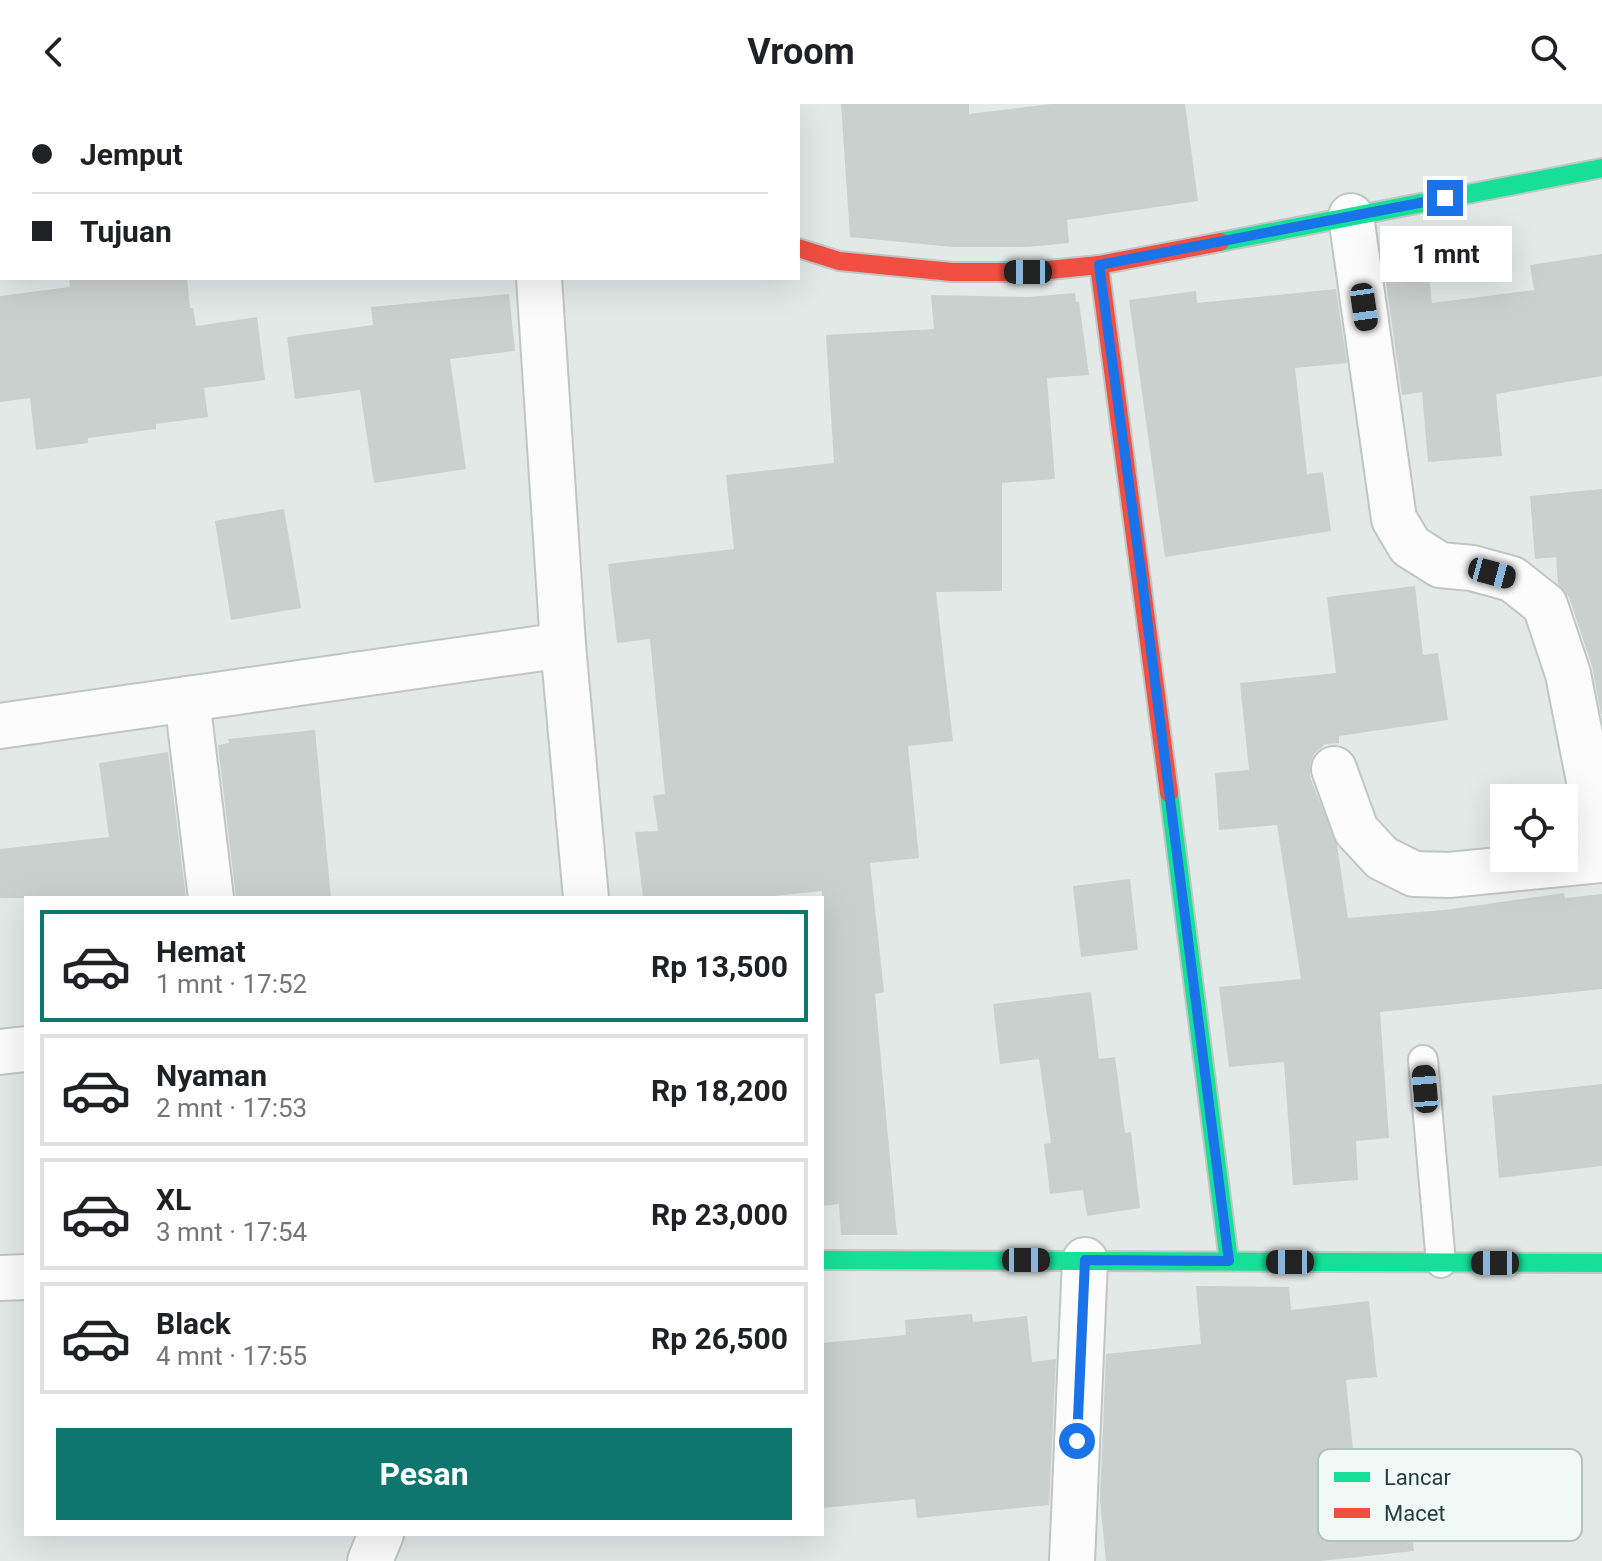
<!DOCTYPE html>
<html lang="id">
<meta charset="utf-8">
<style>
:root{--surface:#fff;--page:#f2f2f2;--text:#202124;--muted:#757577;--line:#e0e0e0;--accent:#0f766e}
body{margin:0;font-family:Roboto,sans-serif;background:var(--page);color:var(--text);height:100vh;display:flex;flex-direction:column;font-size:30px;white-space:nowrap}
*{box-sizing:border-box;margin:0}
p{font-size:26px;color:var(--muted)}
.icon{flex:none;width:44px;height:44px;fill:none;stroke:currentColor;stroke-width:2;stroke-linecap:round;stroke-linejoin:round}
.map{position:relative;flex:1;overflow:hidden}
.side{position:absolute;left:24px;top:792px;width:800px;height:640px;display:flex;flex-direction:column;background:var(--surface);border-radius:0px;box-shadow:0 8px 32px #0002}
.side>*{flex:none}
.guide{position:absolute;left:0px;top:0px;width:800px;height:176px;box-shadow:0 8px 32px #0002;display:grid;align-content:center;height:176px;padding:0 32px;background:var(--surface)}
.controls{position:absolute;left:1490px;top:680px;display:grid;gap:16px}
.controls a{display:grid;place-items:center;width:88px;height:88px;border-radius:0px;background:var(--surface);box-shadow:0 8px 32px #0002;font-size:40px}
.end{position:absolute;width:36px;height:36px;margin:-18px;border:10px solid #1a73e8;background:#fff;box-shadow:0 0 0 4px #fff}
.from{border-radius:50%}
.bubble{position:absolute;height:56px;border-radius:0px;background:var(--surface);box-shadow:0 8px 32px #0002;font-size:26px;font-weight:700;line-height:56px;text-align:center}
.car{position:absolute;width:24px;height:48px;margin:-24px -12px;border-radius:10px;box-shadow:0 0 6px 2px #0007;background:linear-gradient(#222 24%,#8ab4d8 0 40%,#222 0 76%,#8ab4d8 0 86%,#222 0)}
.guide b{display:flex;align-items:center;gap:28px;height:76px;font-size:30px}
.guide b+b{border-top:2px solid var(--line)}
.guide i{width:20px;height:20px;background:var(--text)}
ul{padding:14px 0 0;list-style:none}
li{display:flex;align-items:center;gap:24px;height:112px;margin:0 16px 12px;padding:0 16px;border:4px solid var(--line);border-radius:0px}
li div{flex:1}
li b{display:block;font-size:30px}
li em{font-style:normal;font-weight:700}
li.selected{border-color:var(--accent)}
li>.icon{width:72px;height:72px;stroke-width:1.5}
.cta{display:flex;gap:16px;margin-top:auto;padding:16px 32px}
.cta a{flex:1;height:92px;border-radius:0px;background:var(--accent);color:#fff;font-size:32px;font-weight:700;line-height:92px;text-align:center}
header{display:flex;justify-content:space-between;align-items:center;height:104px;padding:0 32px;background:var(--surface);font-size:36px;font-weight:700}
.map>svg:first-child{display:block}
.building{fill:#cad0ce}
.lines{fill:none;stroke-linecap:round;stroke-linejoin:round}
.lane-casing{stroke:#bfc6c4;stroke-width:32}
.street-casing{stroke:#bfc6c4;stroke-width:48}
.fast-casing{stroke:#bec7c4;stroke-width:22}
.jam-casing{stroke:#bec7c4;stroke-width:22}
.lane{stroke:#fbfcfb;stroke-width:28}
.street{stroke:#fbfcfb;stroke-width:44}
.fast{stroke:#16e098;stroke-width:18}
.jam{stroke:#f24e42;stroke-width:18}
.route{stroke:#1a73e8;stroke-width:10}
.key{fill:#f0f9f5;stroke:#b1c1bd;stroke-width:2}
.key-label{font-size:22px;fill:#1f3e39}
</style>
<header><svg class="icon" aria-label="back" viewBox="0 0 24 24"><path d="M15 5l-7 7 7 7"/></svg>Vroom<svg class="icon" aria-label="search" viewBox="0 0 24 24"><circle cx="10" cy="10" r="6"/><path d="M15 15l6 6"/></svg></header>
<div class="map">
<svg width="1602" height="1457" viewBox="0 0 1602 1457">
<rect width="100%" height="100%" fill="#e2e9e7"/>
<!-- building -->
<g class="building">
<polygon points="841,0 969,0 969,10 1051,0 1185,0 1198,97 1067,116 1069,139 1027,143 953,143 850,133"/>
<polygon points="1424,131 1432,199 1534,186 1530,161 1602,150 1602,272 1496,290 1502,352 1428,358 1422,288 1402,291 1380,137"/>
<polygon points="69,174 187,174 190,204 193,204 196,222 257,213 265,276 204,284 208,313 156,320 156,325 88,334 88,339 36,346 30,294 0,298 0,192 70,183"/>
<polygon points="1336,185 1347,259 1295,264 1307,370 1323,368 1331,427 1165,453 1129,196 1196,187 1197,199"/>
<polygon points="1075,189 1076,198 1079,198 1089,271 1047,274 1055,375 1002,379 1002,487 936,488 953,637 908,642 919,754 870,759 884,888 875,890 897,1131 841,1131 839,1100 822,1102 822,787 754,794 643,794 635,728 658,727 653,692 665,690 650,535 617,539 608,460 734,445 726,371 834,359 826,231 934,225 931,191 1028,193"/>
<polygon points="509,190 515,247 450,255 466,365 374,379 360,286 295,295 287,233 373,221 371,203"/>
<polygon points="1602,385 1602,610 1601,610 1592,562 1569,493 1558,480 1556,453 1535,455 1530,392"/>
<polygon points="284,405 301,504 231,516 215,417"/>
<polygon points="1415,482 1423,551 1438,549 1448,616 1339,632 1339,639 1325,640 1314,650 1310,660 1310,673 1337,741 1348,814 1444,806 1564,789 1565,794 1602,790 1602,885 1380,908 1389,1034 1356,1037 1358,1076 1293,1081 1284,958 1229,963 1219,883 1301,875 1277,721 1219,726 1215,669 1249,666 1240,579 1336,569 1327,493"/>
<polygon points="315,626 331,794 236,794 218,641 229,639 228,635"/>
<polygon points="168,648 186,794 0,794 0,745 109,733 99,659"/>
<polygon points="1130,775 1138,846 1081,853 1073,782"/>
<polygon points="1091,888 1099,955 1115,953 1125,1029 1131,1028 1140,1104 1087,1112 1083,1086 1050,1090 1044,1040 1051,1039 1039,955 1000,960 993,900"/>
<polygon points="1602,980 1602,1062 1499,1074 1492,992"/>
<polygon points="1196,1182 1289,1183 1291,1206 1369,1197 1377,1273 1346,1276 1356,1375 1406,1370 1414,1447 1320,1457 1106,1457 1100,1396 1106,1250 1201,1240"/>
<polygon points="972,1210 973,1218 1027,1212 1032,1258 1056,1255 1049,1401 917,1414 915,1395 822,1404 822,1239 906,1231 905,1216"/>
</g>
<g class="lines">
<!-- lane casing -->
<g class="lane-casing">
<polyline id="lane" points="1423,956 1441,1159"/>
</g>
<!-- street casing -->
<g class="street-casing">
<g id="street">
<polyline points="530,0 530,2"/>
<polyline points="1351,112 1394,415 1410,442 1440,461 1472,464 1512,475 1545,501 1568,570 1602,743"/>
<polyline points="539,174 563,541 586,794"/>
<polyline points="187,595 211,794"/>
<polyline points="0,622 563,541"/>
<polyline points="1334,665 1356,726 1382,754 1414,770 1449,771 1602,756"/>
<polyline points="0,948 26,945"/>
<polyline points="0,1174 26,1173"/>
<polyline points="370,1457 381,1430"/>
<polyline points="1072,1457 1085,1156"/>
</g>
</g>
<!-- fast casing -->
<g class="fast-casing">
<g id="fast">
<polyline points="1220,138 1602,64"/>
<polyline points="1169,689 1229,1157"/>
<polyline points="822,1156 1602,1159"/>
</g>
</g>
<!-- jam casing -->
<g class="jam-casing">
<g id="jam">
<polyline points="798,144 839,157 952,168 1028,168 1099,161 1220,138"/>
<polyline points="1099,161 1169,689"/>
</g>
</g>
<!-- lane -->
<use href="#lane" class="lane"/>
<!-- street -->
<use href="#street" class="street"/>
<!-- fast -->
<use href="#fast" class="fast"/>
<!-- jam -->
<use href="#jam" class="jam"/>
</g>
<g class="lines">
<!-- route -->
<polyline class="route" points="1077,1337 1085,1156 1229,1157 1141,468 1099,161 1445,94"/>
</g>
<!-- legend -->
<rect x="1318" y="1345" width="264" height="92" rx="12" class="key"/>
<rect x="1334" y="1368" width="36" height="10" fill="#16e098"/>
<rect x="1334" y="1404" width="36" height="10" fill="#f24e42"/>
<g class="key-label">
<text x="1384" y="1381">Lancar</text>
<text x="1384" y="1417">Macet</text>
</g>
</svg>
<div class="controls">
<a><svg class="icon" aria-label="locate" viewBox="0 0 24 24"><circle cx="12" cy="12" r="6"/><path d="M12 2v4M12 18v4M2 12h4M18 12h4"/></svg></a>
</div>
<i class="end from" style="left:1077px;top:1337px"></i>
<i class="end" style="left:1445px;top:94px"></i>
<div class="bubble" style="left:1380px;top:122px;width:132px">1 mnt</div>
<i class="car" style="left:1028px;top:168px;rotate:270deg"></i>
<i class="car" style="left:1364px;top:203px;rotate:172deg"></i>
<i class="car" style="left:1492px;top:469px;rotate:105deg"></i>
<i class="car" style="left:1425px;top:985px;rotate:355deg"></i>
<i class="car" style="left:1026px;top:1156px;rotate:90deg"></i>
<i class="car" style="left:1290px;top:1158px;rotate:270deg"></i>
<i class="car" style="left:1495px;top:1159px;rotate:270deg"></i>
<div class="guide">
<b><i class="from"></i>Jemput</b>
<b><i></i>Tujuan</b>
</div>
<section class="side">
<ul>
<li class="selected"><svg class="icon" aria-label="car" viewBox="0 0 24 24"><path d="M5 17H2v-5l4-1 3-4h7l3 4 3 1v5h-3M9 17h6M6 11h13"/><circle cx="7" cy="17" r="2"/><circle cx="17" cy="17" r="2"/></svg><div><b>Hemat</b><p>1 mnt · 17:52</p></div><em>Rp 13,500</em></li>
<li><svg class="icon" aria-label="car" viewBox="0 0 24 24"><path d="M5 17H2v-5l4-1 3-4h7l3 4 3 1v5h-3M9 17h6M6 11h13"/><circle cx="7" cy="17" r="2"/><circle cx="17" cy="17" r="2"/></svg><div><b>Nyaman</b><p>2 mnt · 17:53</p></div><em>Rp 18,200</em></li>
<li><svg class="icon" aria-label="car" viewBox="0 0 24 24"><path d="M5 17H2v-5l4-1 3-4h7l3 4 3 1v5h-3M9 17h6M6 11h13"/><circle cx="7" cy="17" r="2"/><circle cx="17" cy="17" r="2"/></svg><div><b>XL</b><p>3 mnt · 17:54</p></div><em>Rp 23,000</em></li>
<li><svg class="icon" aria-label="car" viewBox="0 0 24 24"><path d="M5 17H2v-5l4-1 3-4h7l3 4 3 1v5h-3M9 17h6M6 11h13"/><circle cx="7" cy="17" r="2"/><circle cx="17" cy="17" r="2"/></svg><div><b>Black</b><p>4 mnt · 17:55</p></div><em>Rp 26,500</em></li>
</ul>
<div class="cta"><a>Pesan</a></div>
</section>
</div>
